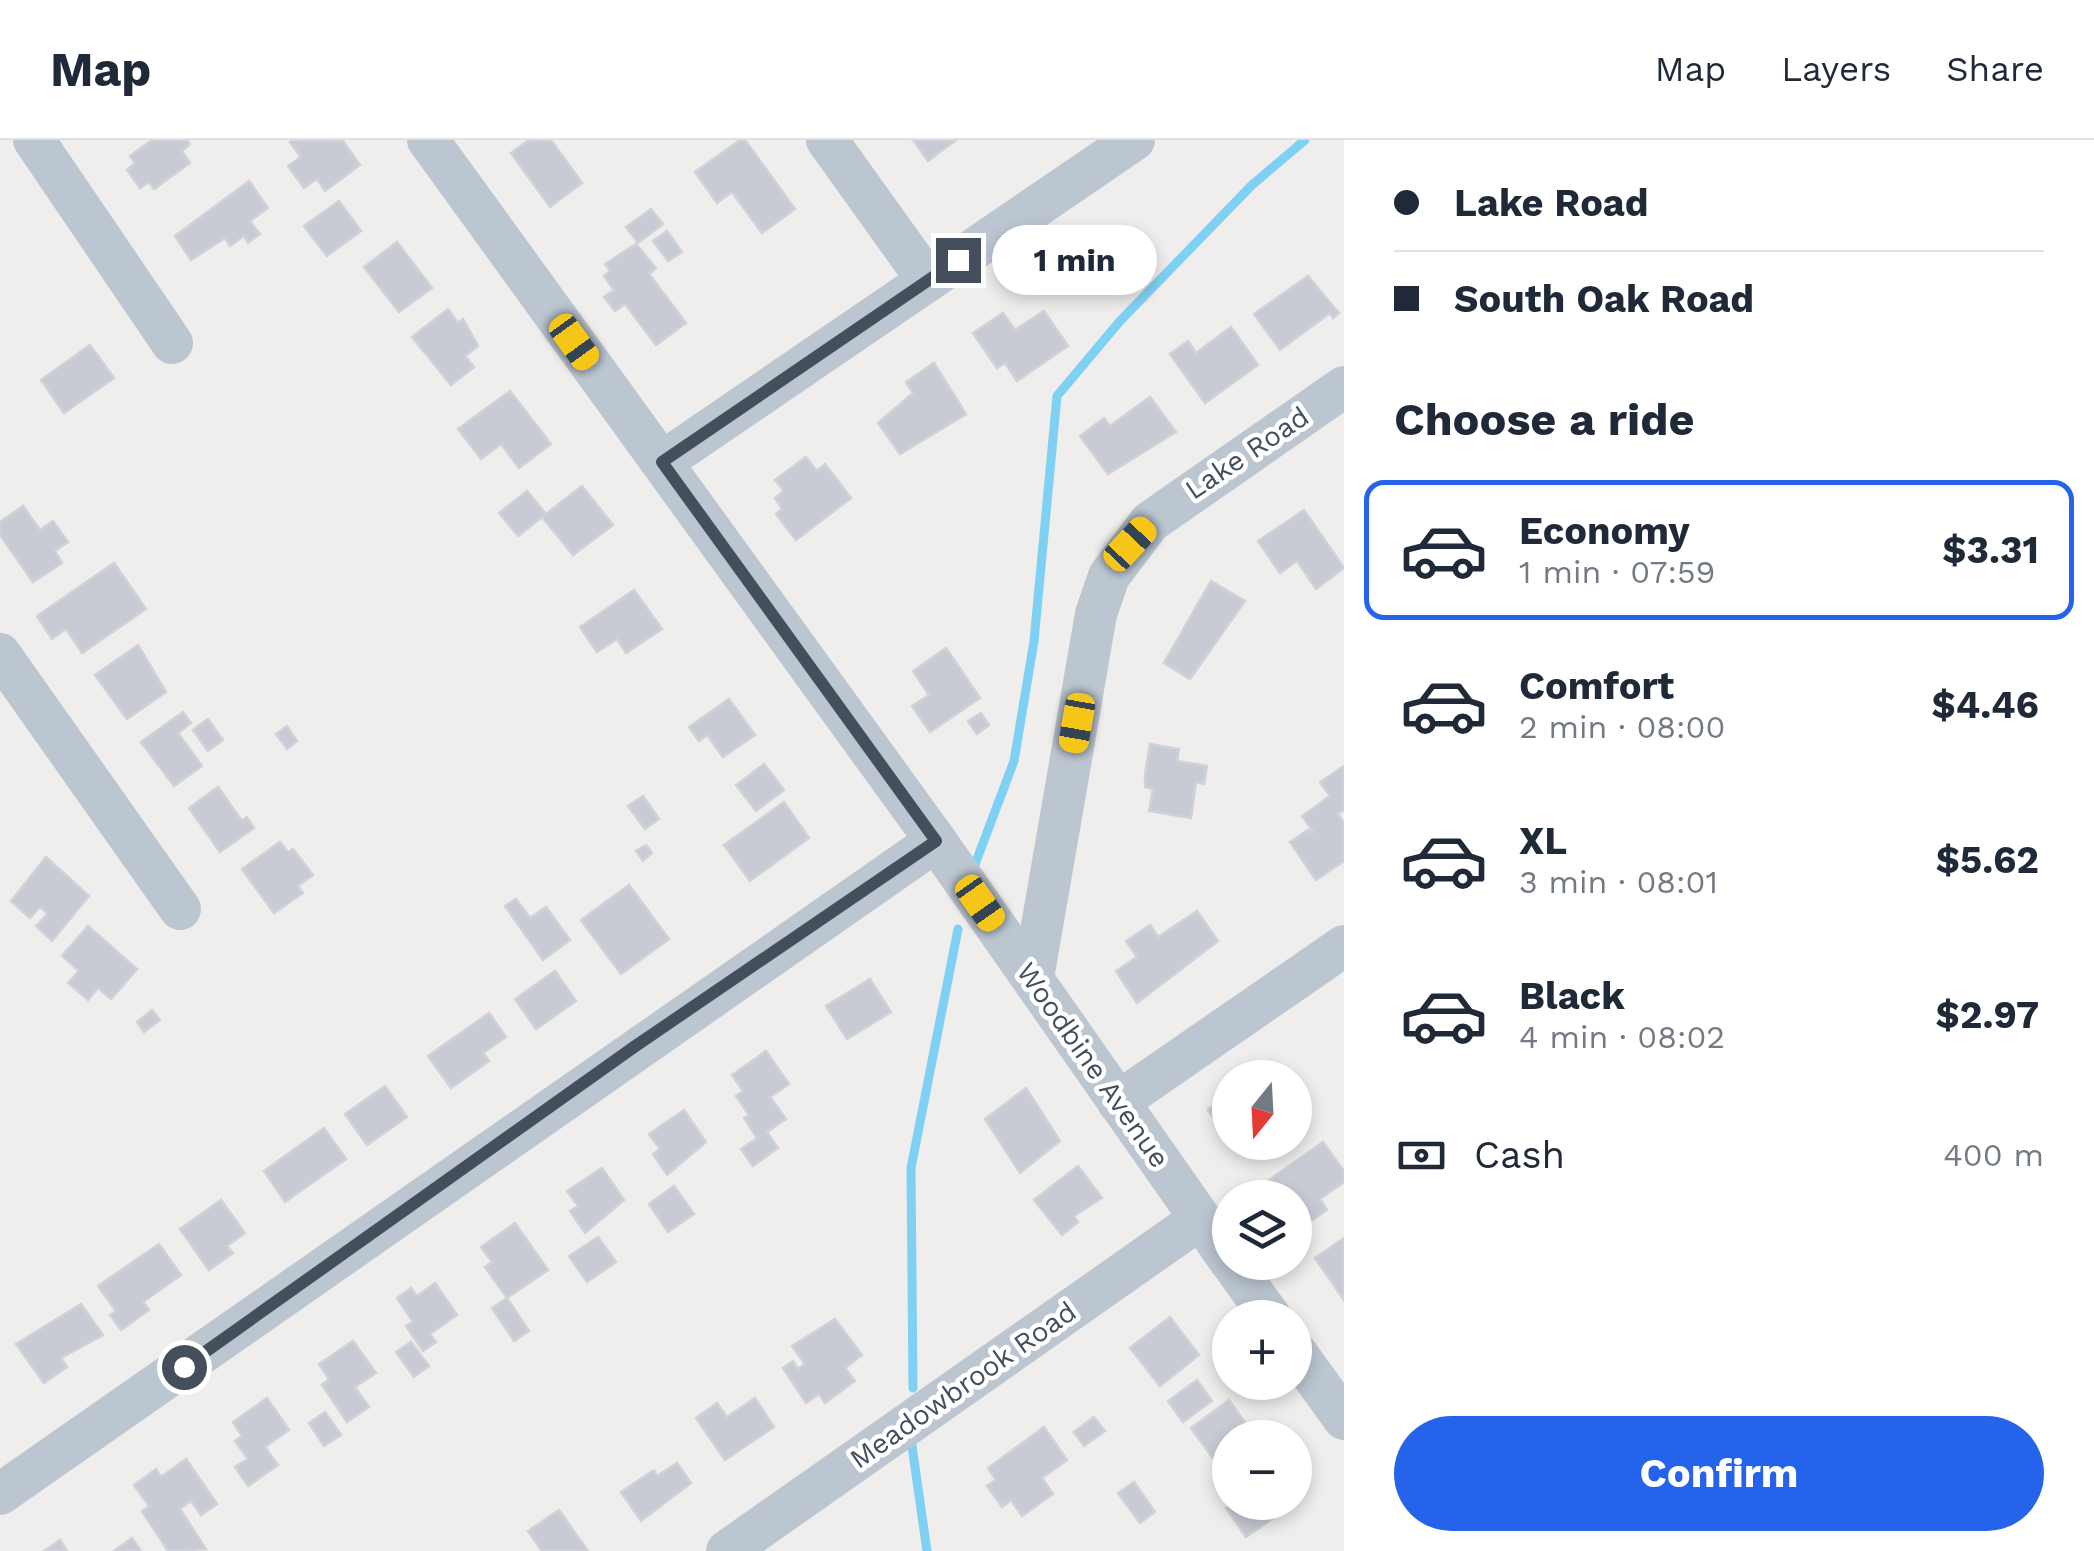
<!DOCTYPE html>
<meta charset="utf-8">
<style>
:root{--surface:#fff;--page:#f6f6f7;--text:#1f2937;--muted:#747a83;--line:#e0e1e3;--accent:#2563eb}
body{margin:0;font-family:"Work Sans",sans-serif;background:var(--page);color:var(--text);height:100vh;display:flex;flex-direction:column;font-size:38px;white-space:nowrap}
*{box-sizing:border-box;margin:0}
p{font-size:32px;color:var(--muted)}
.icon{flex:none;width:55px;height:55px;fill:none;stroke:currentColor;stroke-width:2;stroke-linecap:round;stroke-linejoin:round}
.map{position:relative;flex:1;overflow:hidden}
.side{display:flex;flex-direction:column;background:var(--surface);width:750px}
.side>*{flex:none}
.hud{display:grid;align-content:center;height:220px;padding:0 50px;background:var(--surface)}
.needle{width:65px;rotate:198deg}
.fabs{position:absolute;left:1212px;top:920px;display:grid;gap:20px}
.fabs a{display:grid;place-items:center;width:100px;height:100px;border-radius:50%;background:var(--surface);box-shadow:0 5px 15px #0003;font-size:50px}
.end{position:absolute;width:45px;height:45px;margin:-22px;border:12px solid #444e5c;background:#fff;box-shadow:0 0 0 5px #fff}
.from{border-radius:50%}
.bubble{position:absolute;height:70px;border-radius:35px;background:var(--surface);box-shadow:0 5px 15px #0003;font-size:32px;font-weight:700;line-height:70px;text-align:center}
.car{position:absolute;width:30px;height:60px;margin:-30px -15px;border-radius:12px;box-shadow:0 0 8px 2px #0007;background:linear-gradient(#f5c518 24%,#345 0 40%,#f5c518 0 76%,#345 0 86%,#f5c518 0)}
.hud b{display:flex;align-items:center;gap:35px;height:95px;font-size:38px}
.hud b+b{border-top:2px solid var(--line)}
.hud i{width:25px;height:25px;background:var(--text)}
ul{padding:0;list-style:none}
li{display:flex;align-items:center;gap:30px;height:140px;margin:0 20px 15px;padding:0 30px;border:5px solid transparent;border-radius:20px}
li div{flex:1}
li b{display:block;font-size:38px}
li em{font-style:normal;font-weight:700}
li.selected{border-color:var(--accent)}
li>.icon{width:90px;height:90px;stroke-width:1.5}
h2{padding:0 50px;font-size:45px;line-height:120px}
.pay{display:flex;align-items:center;gap:25px;height:110px;padding:0 50px;font-size:38px}
.pay p{margin-inline-start:auto}
.button{display:flex;gap:20px;margin-top:auto;padding:20px 50px}
.button a{flex:1;height:115px;border-radius:60px;background:var(--accent);color:#fff;font-size:40px;font-weight:700;line-height:115px;text-align:center}
header{display:flex;align-items:center;gap:60px;box-sizing:border-box;height:140px;padding:0 50px;background:var(--surface);border-bottom:2px solid var(--line)}
header strong{font-size:48px}
nav{display:flex;gap:55px;margin-inline-start:auto;font-size:35px}
main{display:flex;flex:1;min-height:0}
.map>svg:first-child{display:block}
.lines{fill:none;stroke-linecap:round;stroke-linejoin:round}
.stream{stroke:#7fd1f3;stroke-width:9}
.building{fill:#c8cbd3;stroke:#d0d2d9;stroke-width:2.5}
.minor{stroke:#bcc6d1;stroke-width:42}
.route{stroke:#444e5c;stroke-width:12}
.labels{text-anchor:middle;dominant-baseline:central;stroke-width:9;stroke-linejoin:round;paint-order:stroke}
.street-label{font-size:28px;fill:#444e5c;stroke:#fff}
</style>
<header>
<strong>Map</strong>
<nav><a>Map</a><a>Layers</a><a>Share</a></nav>
</header>
<main>
<div class="map">
<svg width="1344" height="1411" viewBox="0 0 1344 1411">
<rect width="100%" height="100%" fill="#f0eded"/>
<g class="lines">
<!-- stream -->
<g class="stream">
<polyline points="974,727 1014,621 1034,501 1057,256 1120,181 1252,45 1305,0"/>
<polyline points="913,1248 911,1028 958,789"/>
<polyline points="912,1306 927,1411"/>
</g>
</g>
<!-- building -->
<g class="building">
<polygon points="152,0 187,0 190,4 182,11 190,23 154,49 149,42 140,48 127,30 135,23 130,16"/>
<polygon points="293,0 343,1 360,25 325,51 317,39 304,48 288,26 301,17 290,2"/>
<polygon points="529,0 551,0 582,43 550,67 511,13"/>
<polygon points="740,0 745,0 795,69 762,93 732,52 717,63 695,32"/>
<polygon points="913,0 956,0 928,21"/>
<polygon points="249,41 268,68 250,81 260,94 248,103 244,96 230,106 225,98 191,120 175,96"/>
<polygon points="339,61 361,91 327,116 304,86"/>
<polygon points="651,69 663,84 638,103 626,87"/>
<polygon points="667,91 682,112 668,121 653,101"/>
<polygon points="397,102 432,148 399,172 364,127"/>
<polygon points="636,104 656,128 649,134 686,183 656,205 625,164 615,171 604,157 614,150 604,136 610,131 605,124"/>
<polygon points="1308,136 1339,173 1333,178 1330,173 1280,210 1254,174"/>
<polygon points="448,169 458,183 463,179 478,206 465,216 474,227 451,245 412,197"/>
<polygon points="1044,171 1068,206 1017,241 1005,223 997,228 973,193 1003,173 1015,190"/>
<polygon points="1231,187 1258,225 1205,263 1170,214 1188,201 1196,213"/>
<polygon points="90,205 114,238 64,273 41,240"/>
<polygon points="934,223 966,274 900,314 878,283 913,253 906,242"/>
<polygon points="510,251 551,304 519,328 501,304 481,319 458,289"/>
<polygon points="1150,257 1176,292 1108,334 1080,296 1104,278 1110,286"/>
<polygon points="806,317 817,331 825,324 851,358 796,400 776,374 782,369 775,358 784,351 775,340"/>
<polygon points="582,346 613,385 573,415 542,377"/>
<polygon points="527,351 546,374 518,396 499,373"/>
<polygon points="23,366 40,390 53,381 68,402 55,411 62,423 33,442 0,395 0,382"/>
<polygon points="1304,370 1344,428 1316,449 1297,421 1280,433 1258,401"/>
<polygon points="114,423 146,469 82,513 66,489 52,499 37,476"/>
<polygon points="1211,441 1245,461 1190,539 1164,523"/>
<polygon points="634,450 662,489 626,513 617,499 597,512 580,487"/>
<polygon points="138,505 166,552 127,579 95,535"/>
<polygon points="946,508 980,558 930,592 912,566 929,555 913,531"/>
<polygon points="729,559 755,595 723,617 707,595 699,601 689,587"/>
<polygon points="183,572 191,583 178,593 202,626 174,646 141,602"/>
<polygon points="981,573 989,585 977,594 968,581"/>
<polygon points="208,579 223,600 208,611 193,590"/>
<polygon points="287,586 297,601 287,609 276,594"/>
<polygon points="1150,604 1179,609 1177,621 1207,626 1204,644 1196,642 1191,678 1149,671 1153,649 1145,647 1145,634"/>
<polygon points="764,624 784,650 756,671 736,645"/>
<polygon points="1344,626 1344,670 1338,674 1344,683 1344,721 1316,740 1290,702 1308,690 1314,693 1302,676 1330,656 1320,642"/>
<polygon points="218,647 242,681 247,677 254,688 220,712 189,668"/>
<polygon points="643,656 659,679 645,689 628,666"/>
<polygon points="784,662 809,698 750,741 724,705"/>
<polygon points="280,702 288,712 293,709 313,735 298,746 303,753 274,773 242,729"/>
<polygon points="646,705 652,713 643,721 636,711"/>
<polygon points="46,717 89,756 52,801 36,786 48,774 40,767 30,778 11,761"/>
<polygon points="629,745 669,799 621,834 581,780"/>
<polygon points="516,759 530,778 546,767 570,800 543,820 505,766"/>
<polygon points="1197,771 1218,801 1137,863 1116,831 1137,817 1126,801 1150,785 1158,797"/>
<polygon points="88,786 137,829 111,859 98,848 88,860 68,843 79,831 62,816"/>
<polygon points="555,831 576,861 536,889 515,859"/>
<polygon points="870,839 891,872 847,899 826,866"/>
<polygon points="152,870 160,880 144,892 137,882"/>
<polygon points="489,873 506,897 483,913 489,921 451,948 428,916"/>
<polygon points="766,911 789,944 770,957 786,979 767,992 778,1008 753,1026 741,1009 757,998 744,978 749,975 736,956 743,951 732,935"/>
<polygon points="385,946 407,977 367,1005 345,974"/>
<polygon points="1026,948 1060,1001 1020,1033 985,979"/>
<polygon points="1230,954 1230,999 1208,970"/>
<polygon points="684,970 706,1002 667,1035 653,1014 660,1009 649,994"/>
<polygon points="324,988 346,1019 285,1062 264,1031"/>
<polygon points="1232,1002 1253,1002 1240,1012"/>
<polygon points="1323,1002 1344,1031 1344,1042 1320,1059 1327,1070 1295,1092 1295,1058 1270,1058 1262,1045"/>
<polygon points="1078,1026 1102,1058 1074,1076 1078,1082 1062,1095 1034,1060"/>
<polygon points="602,1028 624,1060 585,1093 570,1071 578,1066 567,1051"/>
<polygon points="674,1046 694,1074 668,1092 649,1064"/>
<polygon points="221,1060 245,1093 227,1106 233,1113 209,1130 180,1089"/>
<polygon points="515,1083 548,1130 507,1158 485,1127 492,1122 481,1107"/>
<polygon points="598,1097 616,1122 587,1142 569,1116"/>
<polygon points="1344,1098 1344,1160 1315,1118"/>
<polygon points="159,1104 181,1135 143,1162 149,1170 121,1190 110,1175 116,1171 98,1146"/>
<polygon points="435,1143 457,1175 430,1194 436,1202 423,1211 406,1186 413,1182 397,1158 411,1148 417,1156"/>
<polygon points="507,1158 529,1191 514,1201 492,1168"/>
<polygon points="81,1164 103,1195 61,1218 67,1227 44,1243 16,1204"/>
<polygon points="1170,1177 1199,1215 1160,1246 1130,1208"/>
<polygon points="835,1179 862,1215 845,1228 855,1241 825,1263 819,1254 806,1263 783,1228 793,1221 798,1229 805,1224 792,1206"/>
<polygon points="353,1201 376,1233 355,1247 369,1267 347,1282 322,1245 329,1239 319,1224"/>
<polygon points="411,1202 429,1226 414,1237 396,1212"/>
<polygon points="1197,1240 1212,1261 1183,1282 1168,1261"/>
<polygon points="267,1258 289,1290 265,1307 278,1325 248,1346 235,1327 248,1319 235,1301 242,1296 233,1282"/>
<polygon points="755,1258 774,1287 725,1320 696,1278 717,1263 727,1277"/>
<polygon points="1229,1260 1256,1298 1230,1298 1230,1321 1220,1328 1191,1288"/>
<polygon points="325,1272 341,1295 324,1306 309,1283"/>
<polygon points="1094,1277 1105,1291 1084,1306 1074,1292"/>
<polygon points="1044,1287 1067,1320 1042,1338 1053,1354 1022,1376 1011,1360 1002,1367 987,1346 996,1340 988,1328"/>
<polygon points="186,1319 217,1364 201,1375 191,1361 180,1369 206,1409 168,1411 142,1371 149,1366 134,1345 156,1329 161,1337"/>
<polygon points="677,1323 691,1343 641,1381 621,1352 654,1330 657,1336"/>
<polygon points="1134,1342 1155,1372 1140,1383 1118,1353"/>
<polygon points="1295,1350 1301,1359 1246,1397 1226,1368 1234,1362 1295,1362"/>
<polygon points="559,1370 588,1411 542,1411 528,1391"/>
<polygon points="132,1398 141,1411 114,1411"/>
<polygon points="60,1400 67,1411 44,1411"/>
</g>
<g class="lines">
<!-- minor -->
<g class="minor">
<polyline points="34,0 172,203"/>
<polyline points="428,0 936,701 1230,1121"/>
<polyline points="827,0 928,141"/>
<polyline points="662,322 1134,0"/>
<polyline points="0,514 180,769"/>
<polyline points="1033,838 1096,474 1109,436 1150,382 1344,247"/>
<polyline points="1118,962 1344,806"/>
<polyline points="1231,1122 1271,1178"/>
<polyline points="1295,1211 1344,1279"/>
<polyline points="0,1354 936,701"/>
<polyline points="727,1411 1200,1079"/>
</g>
</g>
<g class="lines">
<!-- route -->
<polyline class="route" points="184,1227 634,907 936,701 662,322 958,120"/>
</g>
<g class="labels">
<!-- street labels -->
<g class="street-label">
<text transform="translate(1247 313) rotate(-34)">Lake Road</text>
<text transform="translate(1093 925) rotate(55)">Woodbine Avenue</text>
<text transform="translate(963 1245) rotate(-35)">Meadowbrook Road</text>
</g>
</g>
</svg>
<div class="fabs">
<a><svg class="needle" viewBox="-14 -14 28 28"><path d="M0-13l5 13h-10z" fill="#e53935"/><path d="M0 13l5-13h-10z" fill="#747a83"/></svg></a>
<a><svg class="icon" aria-label="layers" viewBox="0 0 24 24"><path d="M12 4l9 5-9 5-9-5zM3 14l9 5 9-5"/></svg></a>
<a>+</a>
<a>−</a>
</div>
<i class="end from" style="left:184px;top:1227px"></i>
<i class="end" style="left:958px;top:120px"></i>
<div class="bubble" style="left:992px;top:85px;width:165px">1 min</div>
<i class="car" style="left:574px;top:202px;rotate:144deg"></i>
<i class="car" style="left:1130px;top:404px;rotate:43deg"></i>
<i class="car" style="left:1077px;top:583px;rotate:190deg"></i>
<i class="car" style="left:980px;top:763px;rotate:145deg"></i>
</div>
<section class="side">
<div class="hud">
<b><i class="from"></i>Lake Road</b>
<b><i></i>South Oak Road</b>
</div>
<h2>Choose a ride</h2>
<ul>
<li class="selected"><svg class="icon" aria-label="car" viewBox="0 0 24 24"><path d="M5 17H2v-5l4-1 3-4h7l3 4 3 1v5h-3M9 17h6M6 11h13"/><circle cx="7" cy="17" r="2"/><circle cx="17" cy="17" r="2"/></svg><div><b>Economy</b><p>1 min · 07:59</p></div><em>$3.31</em></li>
<li><svg class="icon" aria-label="car" viewBox="0 0 24 24"><path d="M5 17H2v-5l4-1 3-4h7l3 4 3 1v5h-3M9 17h6M6 11h13"/><circle cx="7" cy="17" r="2"/><circle cx="17" cy="17" r="2"/></svg><div><b>Comfort</b><p>2 min · 08:00</p></div><em>$4.46</em></li>
<li><svg class="icon" aria-label="car" viewBox="0 0 24 24"><path d="M5 17H2v-5l4-1 3-4h7l3 4 3 1v5h-3M9 17h6M6 11h13"/><circle cx="7" cy="17" r="2"/><circle cx="17" cy="17" r="2"/></svg><div><b>XL</b><p>3 min · 08:01</p></div><em>$5.62</em></li>
<li><svg class="icon" aria-label="car" viewBox="0 0 24 24"><path d="M5 17H2v-5l4-1 3-4h7l3 4 3 1v5h-3M9 17h6M6 11h13"/><circle cx="7" cy="17" r="2"/><circle cx="17" cy="17" r="2"/></svg><div><b>Black</b><p>4 min · 08:02</p></div><em>$2.97</em></li>
</ul>
<div class="pay"><svg class="icon" aria-label="cash" viewBox="0 0 24 24"><path d="M3 7h18v10H3z"/><circle cx="12" cy="12" r="2"/></svg>Cash<p>400 m</p></div>
<div class="button"><a>Confirm</a></div>
</section>
</main>
